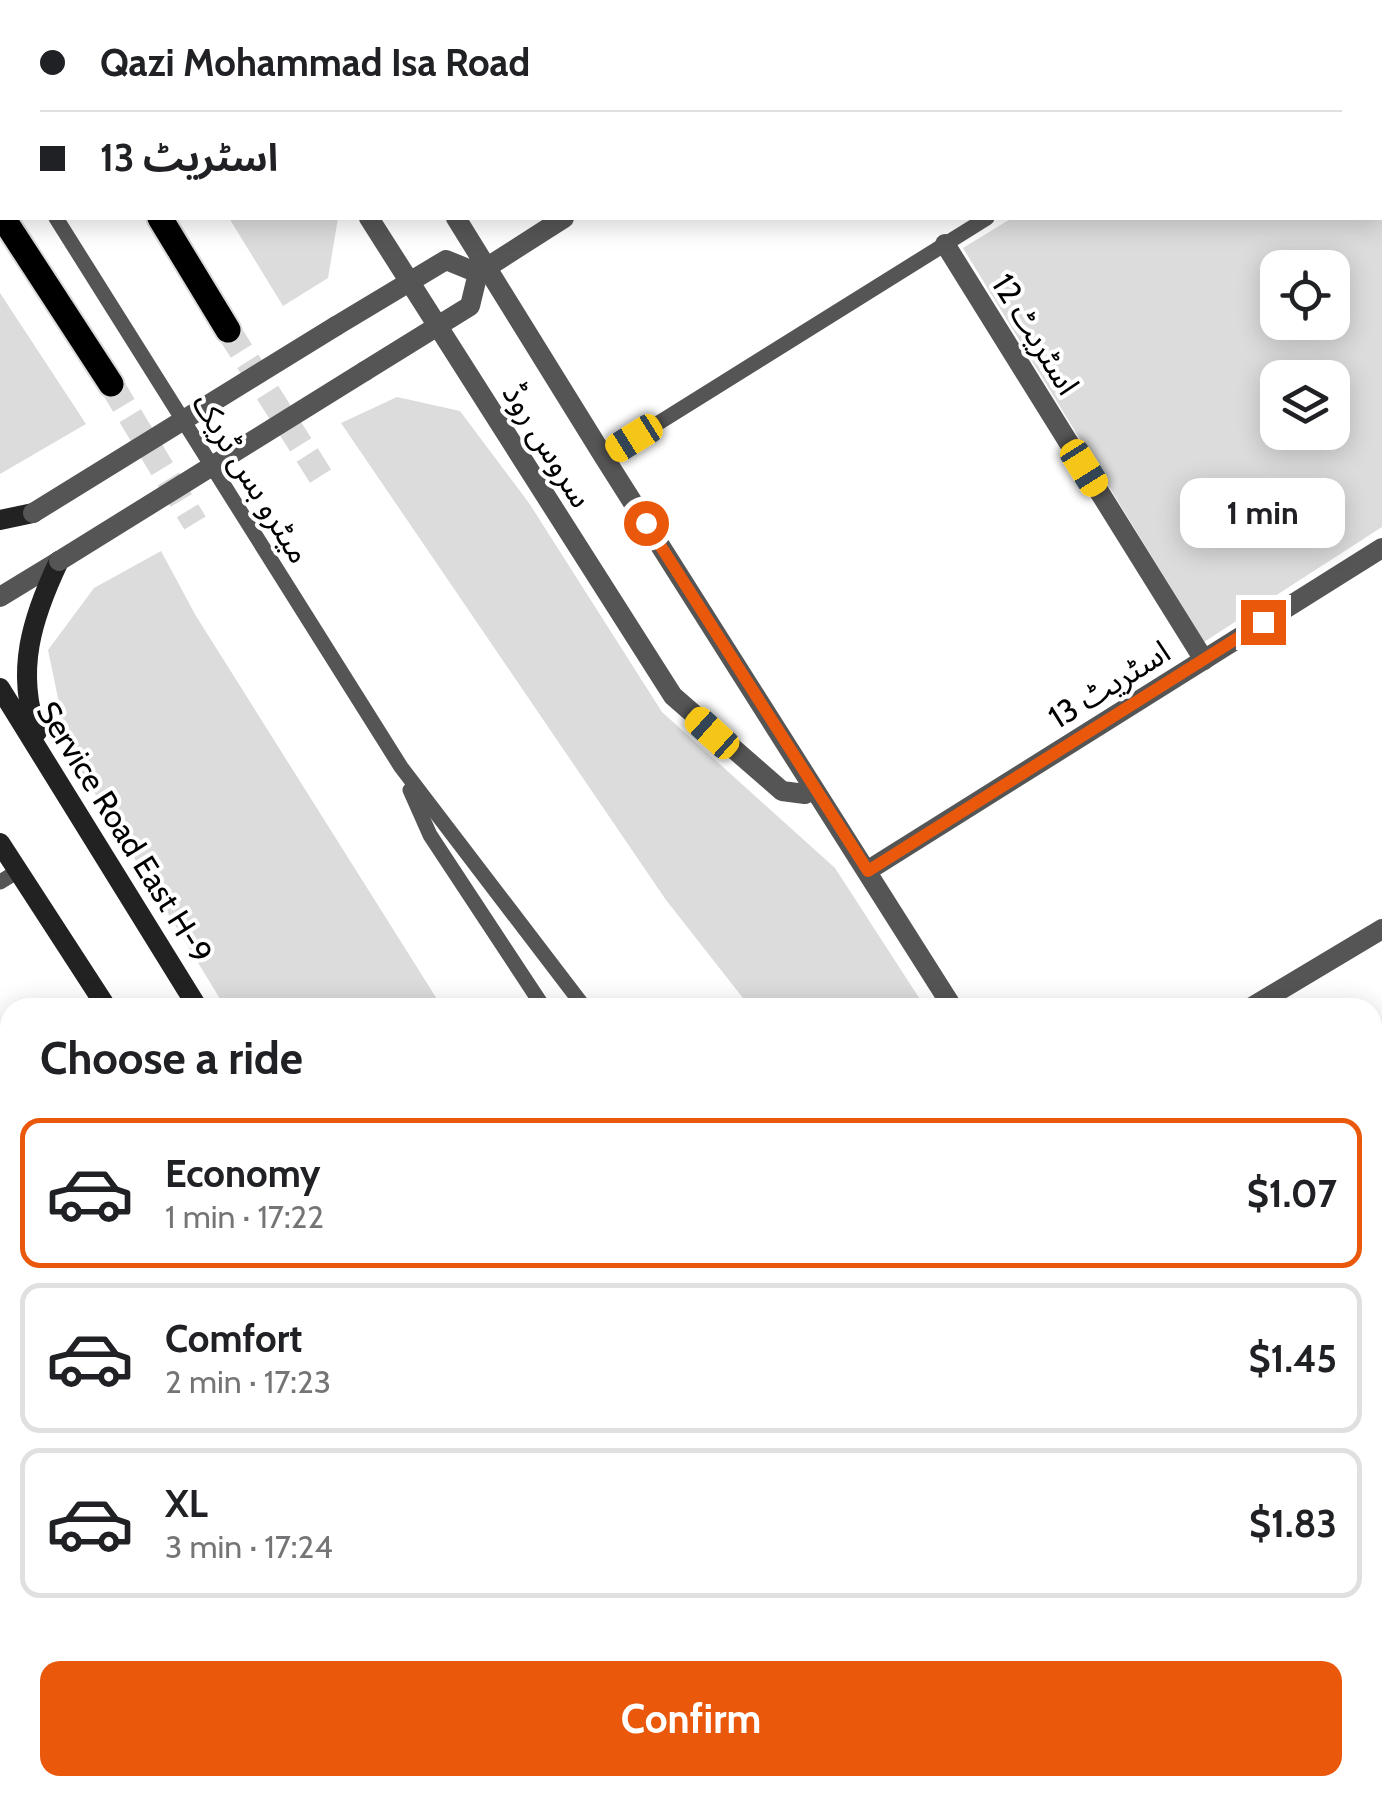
<!DOCTYPE html>
<meta charset="utf-8">
<style>
:root{--surface:#fff;--page:#f2f2f2;--text:#202124;--muted:#757577;--line:#e0e0e0;--accent:#ea580c}
body{margin:0;font-family:Cabin,"Noto Sans Arabic",sans-serif;background:var(--page);color:var(--text);height:100vh;display:flex;flex-direction:column;font-size:38px;white-space:nowrap}
*{box-sizing:border-box;margin:0}
p{font-size:32px;color:var(--muted)}
.icon{flex:none;width:55px;height:55px;fill:none;stroke:currentColor;stroke-width:2;stroke-linecap:round;stroke-linejoin:round}
.map{position:relative;flex:1;overflow:hidden}
.drawer{position:absolute;left:0px;top:998px;width:1382px;height:798px;display:flex;flex-direction:column;background:var(--surface);border-radius:30px 30px 0 0;box-shadow:0 5px 25px #0003}
.drawer>*{flex:none}
.top-card{position:absolute;left:0px;top:0px;width:1382px;height:220px;box-shadow:0 5px 25px #0003;display:grid;align-content:center;height:220px;padding:0 40px;background:var(--surface)}
.buttons{position:absolute;left:1260px;top:250px;display:grid;gap:20px}
.buttons a{display:grid;place-items:center;width:90px;height:90px;border-radius:20px;background:var(--surface);box-shadow:0 5px 25px #0003;font-size:50px}
.end{position:absolute;width:45px;height:45px;margin:-22px;border:12px solid #ea580c;background:#fff;box-shadow:0 0 0 5px #fff}
.from{border-radius:50%}
.bubble{position:absolute;height:70px;border-radius:20px;background:var(--surface);box-shadow:0 5px 25px #0003;font-size:32px;font-weight:700;line-height:70px;text-align:center}
.car{position:absolute;width:30px;height:60px;margin:-30px -15px;border-radius:12px;box-shadow:0 0 8px 2px #0007;background:linear-gradient(#f5c518 24%,#345 0 40%,#f5c518 0 76%,#345 0 86%,#f5c518 0)}
.top-card b{display:flex;align-items:center;gap:35px;height:95px;font-size:38px}
.top-card b+b{border-top:2px solid var(--line)}
.top-card i{width:25px;height:25px;background:var(--text)}
ul{padding:0;list-style:none}
li{display:flex;align-items:center;gap:30px;height:150px;margin:0 20px 15px;padding:0 20px;border:5px solid var(--line);border-radius:20px}
li div{flex:1}
li b{display:block;font-size:38px}
li em{font-style:normal;font-weight:700}
li.current{border-color:var(--accent)}
li>.icon{width:90px;height:90px;stroke-width:1.5}
h2{padding:0 40px;font-size:45px;line-height:120px}
.action{display:flex;gap:20px;margin-top:auto;padding:20px 40px}
.action a{flex:1;height:115px;border-radius:20px;background:var(--accent);color:#fff;font-size:40px;font-weight:700;line-height:115px;text-align:center}
.map>svg:first-child{display:block}
.green{fill:#dcdcdc;fill-rule:evenodd}
.building{fill:#c4c4c4;stroke:#999;stroke-width:2.5}
.lines{fill:none;stroke-linecap:round;stroke-linejoin:round}
.primary-tunnel{stroke:#d9d9d9;stroke-width:25;stroke-dasharray:25 12;stroke-linecap:butt}
.primary-casing{stroke:#dbdbdb;stroke-width:29}
.service{stroke:#555;stroke-width:15}
.minor{stroke:#555;stroke-width:20}
.tertiary{stroke:#555;stroke-width:20}
.secondary{stroke:#222;stroke-width:20}
.primary{stroke:#000;stroke-width:25}
.tertiary-bridge{stroke:#555;stroke-width:20}
.route{stroke:#ea580c;stroke-width:12}
.labels{text-anchor:middle;dominant-baseline:central;stroke-width:8;stroke-linejoin:round;paint-order:stroke}
.street-label{font-size:32px;fill:#000;stroke:#fff}
</style>
<div class="map">
<svg width="1382" height="1793" viewBox="0 0 1382 1793">
<rect width="100%" height="100%" fill="#fff"/>
<!-- green -->
<g class="green">
<path d="M1360,0H1382V527L1204,642L963,248L1012,218H1380V2H1356ZM1278,268H1332V322H1278ZM1278,378H1332V432H1278Z"/>
<polygon points="229,218 338,218 328,278 283,306"/>
<polygon points="0,293 86,424 0,474"/>
<polygon points="397,397 460,411 529,503 662,712 835,868 925,1007 750,1007 666,900 341,423"/>
<polygon points="161,551 196,616 442,1007 225,1007 69,751 48,650 94,588"/>
</g>
<!-- building -->
<g class="building">
<polygon points="1377,1317 1382,1324 1382,1372 1372,1378 1372,1320"/>
<polygon points="10,1391 10,1632 0,1618 0,1397"/>
</g>
<g class="lines">
<!-- primary-tunnel -->
<g class="primary-tunnel">
<polyline points="228,330 323,480"/>
<polyline points="111,384 195,523"/>
</g>
<!-- primary casing -->
<g class="primary-casing">
<g id="primary">
<polyline points="29,0 30,2"/>
<polyline points="3,218 111,384"/>
<polyline points="160,218 228,330"/>
<polyline points="1331,1785 1337,1793"/>
<polyline points="831,1793 846,1785"/>
</g>
</g>
<!-- service -->
<g class="service">
<polyline points="1329,2 1333,0"/>
<polyline points="0,128 2,132"/>
<polyline points="56,218 401,767 585,1008"/>
<polyline points="604,457 987,218"/>
<polyline points="410,790 430,835 544,1008"/>
<polyline points="0,882 18,871"/>
<polyline points="1372,1080 1382,1074"/>
<polyline points="1372,1378 1382,1372"/>
<polyline points="1372,1575 1382,1569"/>
<polyline points="29,1785 34,1793"/>
<polyline points="1054,1785 1059,1793"/>
<polyline points="1116,1785 1121,1793"/>
</g>
<!-- minor -->
<g class="minor">
<polyline points="945,244 1204,660"/>
<polyline points="867,871 1382,548"/>
<polyline points="1250,1008 1382,929"/>
<polyline points="1372,1507 1382,1501"/>
</g>
<!-- tertiary -->
<g class="tertiary">
<polyline points="238,0 240,2"/>
<polyline points="320,0 322,2"/>
<polyline points="898,2 902,0"/>
<polyline points="369,218 673,696 782,791 805,794 814,789"/>
<polyline points="456,218 604,457 953,1008"/>
<polyline points="478,273 564,218"/>
<polyline points="336,326 446,260 478,273"/>
<polyline points="365,371 470,306 478,273"/>
<polyline points="0,597 59,561"/>
<polyline points="0,1397 10,1391"/>
<polyline points="1372,1662 1382,1678"/>
<polyline points="0,1784 10,1777"/>
</g>
<!-- secondary -->
<g class="secondary">
<polyline points="0,520 33,513"/>
<polyline points="0,688 198,1008"/>
<path d="M37,732C15,671 32,618 59,561"/>
<polyline points="0,843 107,1008"/>
<polyline points="588,1785 593,1793"/>
<polyline points="676,1785 681,1793"/>
</g>
<!-- primary -->
<use href="#primary" class="primary"/>
<!-- tertiary-bridge -->
<g class="tertiary-bridge">
<polyline points="33,513 336,326"/>
<polyline points="59,561 365,371"/>
</g>
</g>
<g class="lines">
<!-- route -->
<polyline class="route" points="646,523 868,871 1263,622"/>
</g>
<g class="labels">
<!-- street labels -->
<g class="street-label">
<text transform="translate(1036 334) rotate(58)">اسٹریٹ 12</text>
<text transform="translate(548 445) rotate(58)">سروس روڈ</text>
<text transform="translate(252 478) rotate(58)">میٹرو بس ٹریک</text>
<text transform="translate(1109 684) rotate(-32)">اسٹریٹ 13</text>
<text transform="translate(125 832) rotate(58)">Service Road East H-9</text>
</g>
</g>
</svg>
<div class="buttons">
<a><svg class="icon" aria-label="locate" viewBox="0 0 24 24"><circle cx="12" cy="12" r="6"/><path d="M12 2v4M12 18v4M2 12h4M18 12h4"/></svg></a>
<a><svg class="icon" aria-label="layers" viewBox="0 0 24 24"><path d="M12 4l9 5-9 5-9-5zM3 14l9 5 9-5"/></svg></a>
</div>
<i class="end from" style="left:646px;top:523px"></i>
<i class="end" style="left:1263px;top:622px"></i>
<div class="bubble" style="left:1180px;top:478px;width:165px">1 min</div>
<i class="car" style="left:634px;top:438px;rotate:238deg"></i>
<i class="car" style="left:1084px;top:468px;rotate:148deg"></i>
<i class="car" style="left:712px;top:733px;rotate:312deg"></i>
<div class="top-card">
<b><i class="from"></i>Qazi Mohammad Isa Road</b>
<b><i></i>اسٹریٹ 13</b>
</div>
<section class="drawer">
<h2>Choose a ride</h2>
<ul>
<li class="current"><svg class="icon" aria-label="car" viewBox="0 0 24 24"><path d="M5 17H2v-5l4-1 3-4h7l3 4 3 1v5h-3M9 17h6M6 11h13"/><circle cx="7" cy="17" r="2"/><circle cx="17" cy="17" r="2"/></svg><div><b>Economy</b><p>1 min · 17:22</p></div><em>$1.07</em></li>
<li><svg class="icon" aria-label="car" viewBox="0 0 24 24"><path d="M5 17H2v-5l4-1 3-4h7l3 4 3 1v5h-3M9 17h6M6 11h13"/><circle cx="7" cy="17" r="2"/><circle cx="17" cy="17" r="2"/></svg><div><b>Comfort</b><p>2 min · 17:23</p></div><em>$1.45</em></li>
<li><svg class="icon" aria-label="car" viewBox="0 0 24 24"><path d="M5 17H2v-5l4-1 3-4h7l3 4 3 1v5h-3M9 17h6M6 11h13"/><circle cx="7" cy="17" r="2"/><circle cx="17" cy="17" r="2"/></svg><div><b>XL</b><p>3 min · 17:24</p></div><em>$1.83</em></li>
</ul>
<div class="action"><a>Confirm</a></div>
</section>
</div>
